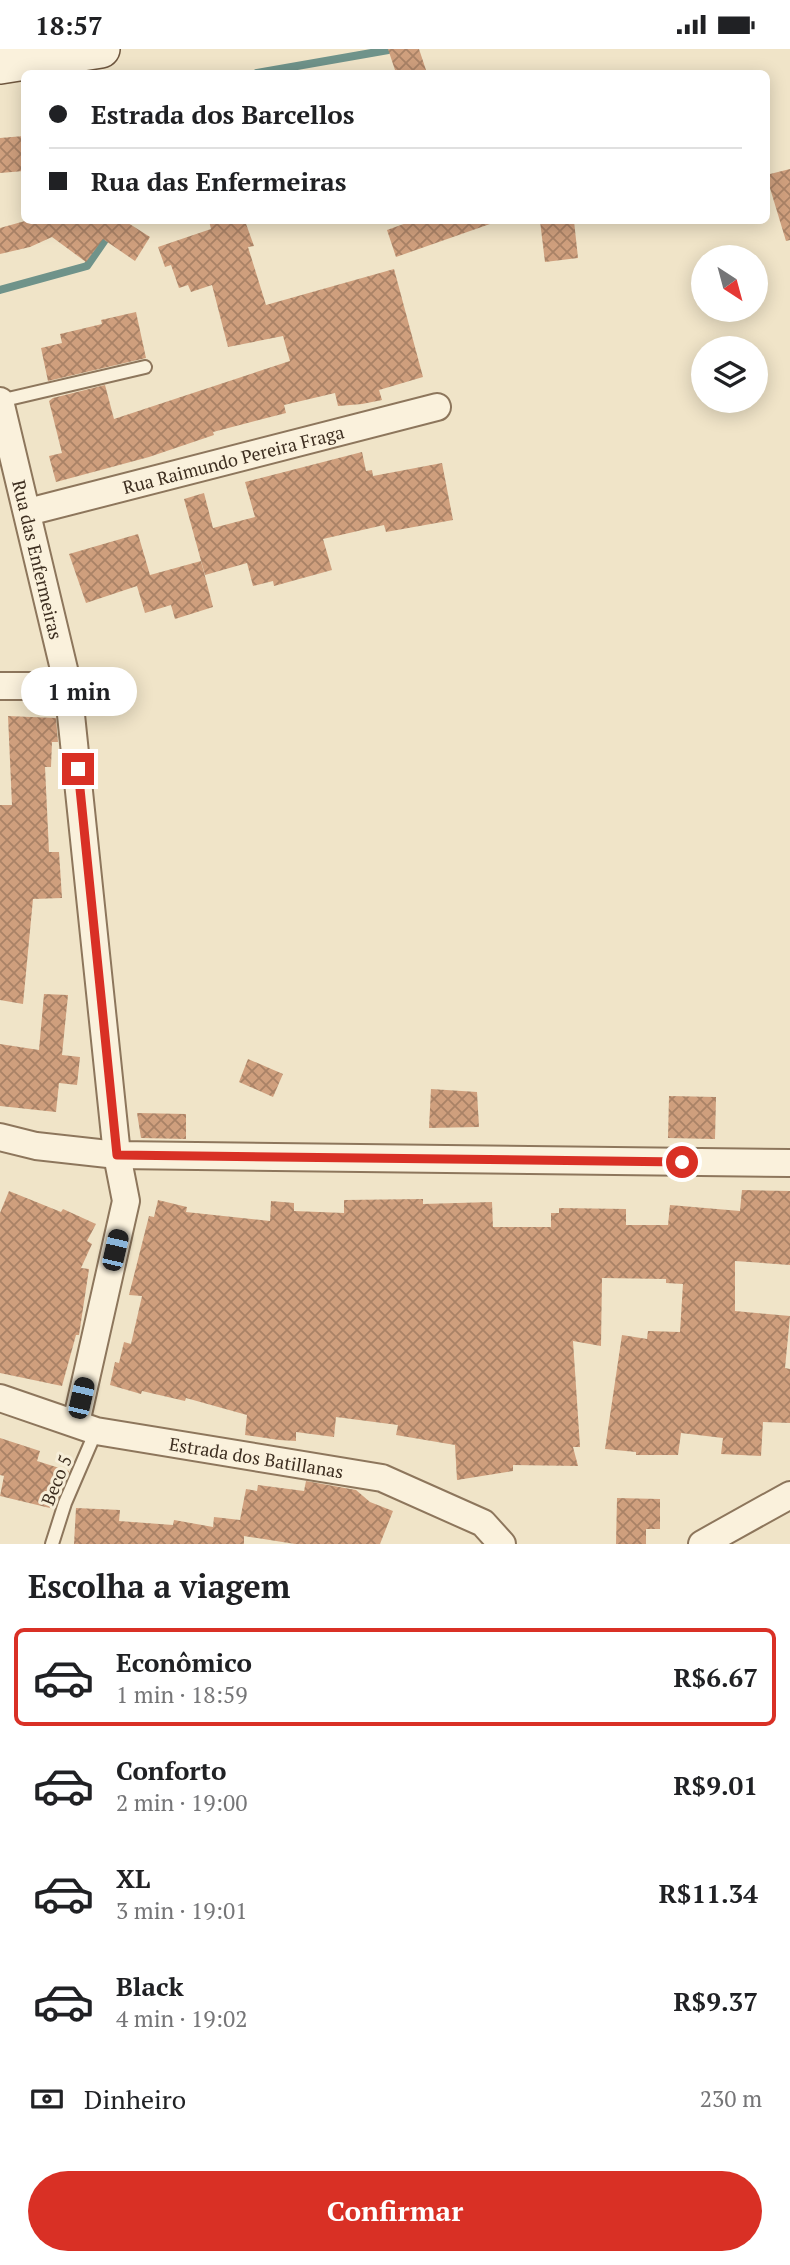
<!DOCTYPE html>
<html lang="pt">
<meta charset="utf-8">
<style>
:root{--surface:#fff;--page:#f6f6f6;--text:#202124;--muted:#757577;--line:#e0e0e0;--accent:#d93025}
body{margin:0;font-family:"PT Serif",serif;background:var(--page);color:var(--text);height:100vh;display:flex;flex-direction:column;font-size:26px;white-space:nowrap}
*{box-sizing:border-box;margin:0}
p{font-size:23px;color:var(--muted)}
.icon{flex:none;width:38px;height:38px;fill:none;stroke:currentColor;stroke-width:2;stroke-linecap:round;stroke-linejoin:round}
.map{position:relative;height:1495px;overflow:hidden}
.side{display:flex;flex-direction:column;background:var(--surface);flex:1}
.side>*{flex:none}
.hud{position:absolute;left:21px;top:21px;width:749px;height:154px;border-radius:10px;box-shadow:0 4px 18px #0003;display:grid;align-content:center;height:154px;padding:0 28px;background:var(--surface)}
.needle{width:46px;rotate:144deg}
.tools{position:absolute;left:691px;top:196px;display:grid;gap:14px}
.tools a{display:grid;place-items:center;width:77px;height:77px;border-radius:50%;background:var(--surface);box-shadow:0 4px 18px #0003;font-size:35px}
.end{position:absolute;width:32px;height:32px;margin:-16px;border:9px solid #d93025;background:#fff;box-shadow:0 0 0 4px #fff}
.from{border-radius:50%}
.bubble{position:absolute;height:49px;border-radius:24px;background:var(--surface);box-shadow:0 4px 18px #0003;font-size:23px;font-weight:600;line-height:49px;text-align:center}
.car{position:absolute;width:21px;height:42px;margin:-21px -10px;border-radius:9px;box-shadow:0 0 5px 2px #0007;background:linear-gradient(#222 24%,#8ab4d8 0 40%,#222 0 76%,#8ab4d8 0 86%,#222 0)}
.hud b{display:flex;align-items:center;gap:24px;height:66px;font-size:26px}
.hud b+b{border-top:2px solid var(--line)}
.hud i{width:18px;height:18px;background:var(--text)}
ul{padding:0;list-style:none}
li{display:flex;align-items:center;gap:21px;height:98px;margin:0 14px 10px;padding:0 14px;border:4px solid transparent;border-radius:10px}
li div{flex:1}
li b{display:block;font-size:26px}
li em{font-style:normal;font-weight:600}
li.selected{border-color:var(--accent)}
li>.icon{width:63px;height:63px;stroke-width:1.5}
h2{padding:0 28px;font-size:32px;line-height:84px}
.pay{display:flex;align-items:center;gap:18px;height:77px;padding:0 28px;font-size:26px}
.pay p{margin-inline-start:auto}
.primary-button{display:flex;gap:14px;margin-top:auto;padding:14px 28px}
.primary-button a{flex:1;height:80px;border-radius:42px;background:var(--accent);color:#fff;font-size:28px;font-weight:600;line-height:80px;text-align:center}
.status{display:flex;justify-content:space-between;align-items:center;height:49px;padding:0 35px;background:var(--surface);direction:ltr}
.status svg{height:19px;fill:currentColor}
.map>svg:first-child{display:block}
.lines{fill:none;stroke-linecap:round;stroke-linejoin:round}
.stream{stroke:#6f938a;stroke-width:8}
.building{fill:url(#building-cross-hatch)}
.lane-casing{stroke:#8d765c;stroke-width:16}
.street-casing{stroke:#8d765c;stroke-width:30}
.secondary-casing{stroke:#6f573f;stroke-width:40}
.lane{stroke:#faf1dc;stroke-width:12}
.street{stroke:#faf1dc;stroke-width:26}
.secondary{stroke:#faf1dc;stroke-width:37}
.route{stroke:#d93025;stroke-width:9}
.labels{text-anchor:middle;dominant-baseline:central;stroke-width:6;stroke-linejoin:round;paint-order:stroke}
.street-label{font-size:18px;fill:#3d2e20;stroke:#f7eed8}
</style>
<div class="status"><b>18:57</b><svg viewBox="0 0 49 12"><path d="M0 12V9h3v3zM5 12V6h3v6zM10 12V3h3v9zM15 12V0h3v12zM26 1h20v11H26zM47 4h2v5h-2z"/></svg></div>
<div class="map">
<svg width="790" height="1495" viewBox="0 0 790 1495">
<defs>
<pattern id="building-cross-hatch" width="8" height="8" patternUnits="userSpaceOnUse" patternTransform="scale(1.75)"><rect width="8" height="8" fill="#cf9f7d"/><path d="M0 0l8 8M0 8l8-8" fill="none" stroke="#a98266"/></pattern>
</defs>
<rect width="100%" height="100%" fill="#f0e4c8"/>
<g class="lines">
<!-- stream -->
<g class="stream">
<polyline points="257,24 394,0"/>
<polyline points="0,241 87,217 118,172"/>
</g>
</g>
<!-- building -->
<g class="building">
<polygon points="388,0 419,0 427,24 396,24"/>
<polygon points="24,87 24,122 0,124 0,89"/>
<polygon points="790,120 790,191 786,192 766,126"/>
<polygon points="25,172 125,172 150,188 135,212 103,190 86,213 52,188 30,198 0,205 0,179"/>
<polygon points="209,172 245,172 254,197 248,198 266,256 394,220 423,328 379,341 382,351 362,355 338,357 335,344 284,356 286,364 213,383 214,386 149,408 56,433 49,407 62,404 49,352 53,349 105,336 114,370 290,312 283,287 228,298 212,236 191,243 188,236 179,239 171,216 165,218 158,198 211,180"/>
<polygon points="412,172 490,172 490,175 396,208 387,181"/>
<polygon points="540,172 574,172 578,209 545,213"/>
<polygon points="136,263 146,309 48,332 41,299 62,294 60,285 102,275 101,271"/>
<polygon points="362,403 366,422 372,421 373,427 442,414 453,471 386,483 384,476 323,490 332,521 274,537 273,532 253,537 247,514 205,526 184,450 204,444 213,479 255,468 245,433"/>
<polygon points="138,485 150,526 201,512 213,558 175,570 171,556 145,564 137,537 86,554 69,505"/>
<polygon points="8,667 56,669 58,693 52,693 51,718 45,718 49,803 59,803 62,849 33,850 23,955 0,951 0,756 12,756"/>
<polygon points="44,945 68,946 62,1006 80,1008 77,1036 59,1034 56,1063 0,1057 0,995 39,1001"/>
<polygon points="248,1010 283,1025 273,1048 239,1033"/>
<polygon points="431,1040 477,1043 479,1078 429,1079"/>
<polygon points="669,1047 716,1048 715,1090 668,1089"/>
<polygon points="137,1064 186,1065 186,1090 141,1089"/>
<polygon points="742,1141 790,1142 790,1216 735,1212 735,1262 790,1267 785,1319 790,1320 790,1374 763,1373 761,1407 721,1405 723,1389 681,1384 678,1406 636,1406 636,1403 605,1400 622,1286 647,1290 648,1282 680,1283 683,1235 666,1234 666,1230 602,1229 601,1297 573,1292 580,1398 573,1398 578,1417 513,1416 513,1422 457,1431 455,1396 396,1386 398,1376 336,1368 334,1388 296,1383 296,1392 279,1391 245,1386 247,1366 186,1349 185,1352 142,1342 141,1345 110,1336 115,1313 119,1314 124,1293 131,1295 142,1247 129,1246 149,1167 154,1168 158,1151 187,1158 186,1163 270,1172 271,1152 294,1154 294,1162 344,1164 344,1151 423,1150 423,1155 492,1153 493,1178 551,1178 551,1164 559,1164 559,1159 626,1160 626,1176 668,1176 670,1156 740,1162"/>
<polygon points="9,1142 61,1163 63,1160 96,1175 87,1192 92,1195 81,1219 89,1220 79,1286 76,1286 62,1337 0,1324 0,1164"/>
<polygon points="0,1389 40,1402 37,1412 69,1422 54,1460 0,1447 4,1427 0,1426"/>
<polygon points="306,1432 356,1441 370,1453 393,1462 380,1495 295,1495 244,1487 244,1495 74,1495 76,1459 120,1461 119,1472 173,1476 174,1471 213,1478 214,1468 240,1471 246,1440 257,1442 258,1436 304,1442"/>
<polygon points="617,1449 660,1450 660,1480 646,1480 646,1495 616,1495"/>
</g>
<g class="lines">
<!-- lane casing -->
<g class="lane-casing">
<g id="lane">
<polyline points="0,352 145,318"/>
<polyline points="52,1495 65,1454 96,1382"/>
</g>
</g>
<!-- street casing -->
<g class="street-casing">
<g id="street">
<path id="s1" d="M0,352L68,637L117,1106L126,1152L76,1374"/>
<path id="s2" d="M28,463L437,358"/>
<polyline points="0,637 68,637"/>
<polyline points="0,1088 36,1097 117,1106 790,1114"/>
<path id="s3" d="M0,1349L96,1382L382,1429L483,1474L502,1495"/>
<polyline points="702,1495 790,1446"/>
</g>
</g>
<!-- secondary casing -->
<g class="secondary-casing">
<polyline id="secondary" points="0,16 101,0"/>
</g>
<!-- lane -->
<use href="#lane" class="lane"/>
<!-- street -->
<use href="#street" class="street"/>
<!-- secondary -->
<use href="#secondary" class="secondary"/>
</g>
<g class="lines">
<!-- route -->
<polyline class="route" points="78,720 117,1106 682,1113"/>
</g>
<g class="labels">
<!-- street labels -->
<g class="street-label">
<text stroke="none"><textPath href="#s2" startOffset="212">Rua Raimundo Pereira Fraga</textPath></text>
<text stroke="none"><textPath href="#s1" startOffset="163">Rua das Enfermeiras</textPath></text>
<text stroke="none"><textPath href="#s3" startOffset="264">Estrada dos Batillanas</textPath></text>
<text transform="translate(56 1431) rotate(-68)">Beco 5</text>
</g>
</g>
</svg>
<div class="tools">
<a><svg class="needle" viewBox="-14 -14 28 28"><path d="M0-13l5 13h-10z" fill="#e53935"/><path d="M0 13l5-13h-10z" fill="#757577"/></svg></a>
<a><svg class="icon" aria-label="layers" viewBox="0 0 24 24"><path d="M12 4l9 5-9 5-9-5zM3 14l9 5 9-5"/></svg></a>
</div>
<i class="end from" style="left:682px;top:1113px"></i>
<i class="end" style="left:78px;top:720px"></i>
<div class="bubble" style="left:21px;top:618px;width:116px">1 min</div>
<i class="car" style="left:115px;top:1201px;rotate:13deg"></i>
<i class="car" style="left:81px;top:1349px;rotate:13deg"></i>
<div class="hud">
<b><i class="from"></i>Estrada dos Barcellos</b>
<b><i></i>Rua das Enfermeiras</b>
</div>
</div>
<section class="side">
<h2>Escolha a viagem</h2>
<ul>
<li class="selected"><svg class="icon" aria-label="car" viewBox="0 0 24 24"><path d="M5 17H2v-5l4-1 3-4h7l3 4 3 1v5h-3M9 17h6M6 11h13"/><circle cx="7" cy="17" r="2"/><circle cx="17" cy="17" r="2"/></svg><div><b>Econômico</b><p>1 min · 18:59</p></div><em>R$6.67</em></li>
<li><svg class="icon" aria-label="car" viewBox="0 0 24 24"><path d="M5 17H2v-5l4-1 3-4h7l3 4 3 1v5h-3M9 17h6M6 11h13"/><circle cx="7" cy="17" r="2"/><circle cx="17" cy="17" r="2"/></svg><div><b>Conforto</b><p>2 min · 19:00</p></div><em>R$9.01</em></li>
<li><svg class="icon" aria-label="car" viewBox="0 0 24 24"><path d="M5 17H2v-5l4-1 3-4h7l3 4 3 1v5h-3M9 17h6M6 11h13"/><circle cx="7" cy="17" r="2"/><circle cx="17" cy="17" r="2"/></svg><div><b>XL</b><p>3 min · 19:01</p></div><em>R$11.34</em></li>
<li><svg class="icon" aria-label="car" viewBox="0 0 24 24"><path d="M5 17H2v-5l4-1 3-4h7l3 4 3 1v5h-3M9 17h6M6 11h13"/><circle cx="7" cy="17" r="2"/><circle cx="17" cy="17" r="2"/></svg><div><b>Black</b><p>4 min · 19:02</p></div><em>R$9.37</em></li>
</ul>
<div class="pay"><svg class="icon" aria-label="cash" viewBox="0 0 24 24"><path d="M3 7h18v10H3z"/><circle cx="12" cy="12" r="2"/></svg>Dinheiro<p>230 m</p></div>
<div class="primary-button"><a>Confirmar</a></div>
</section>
